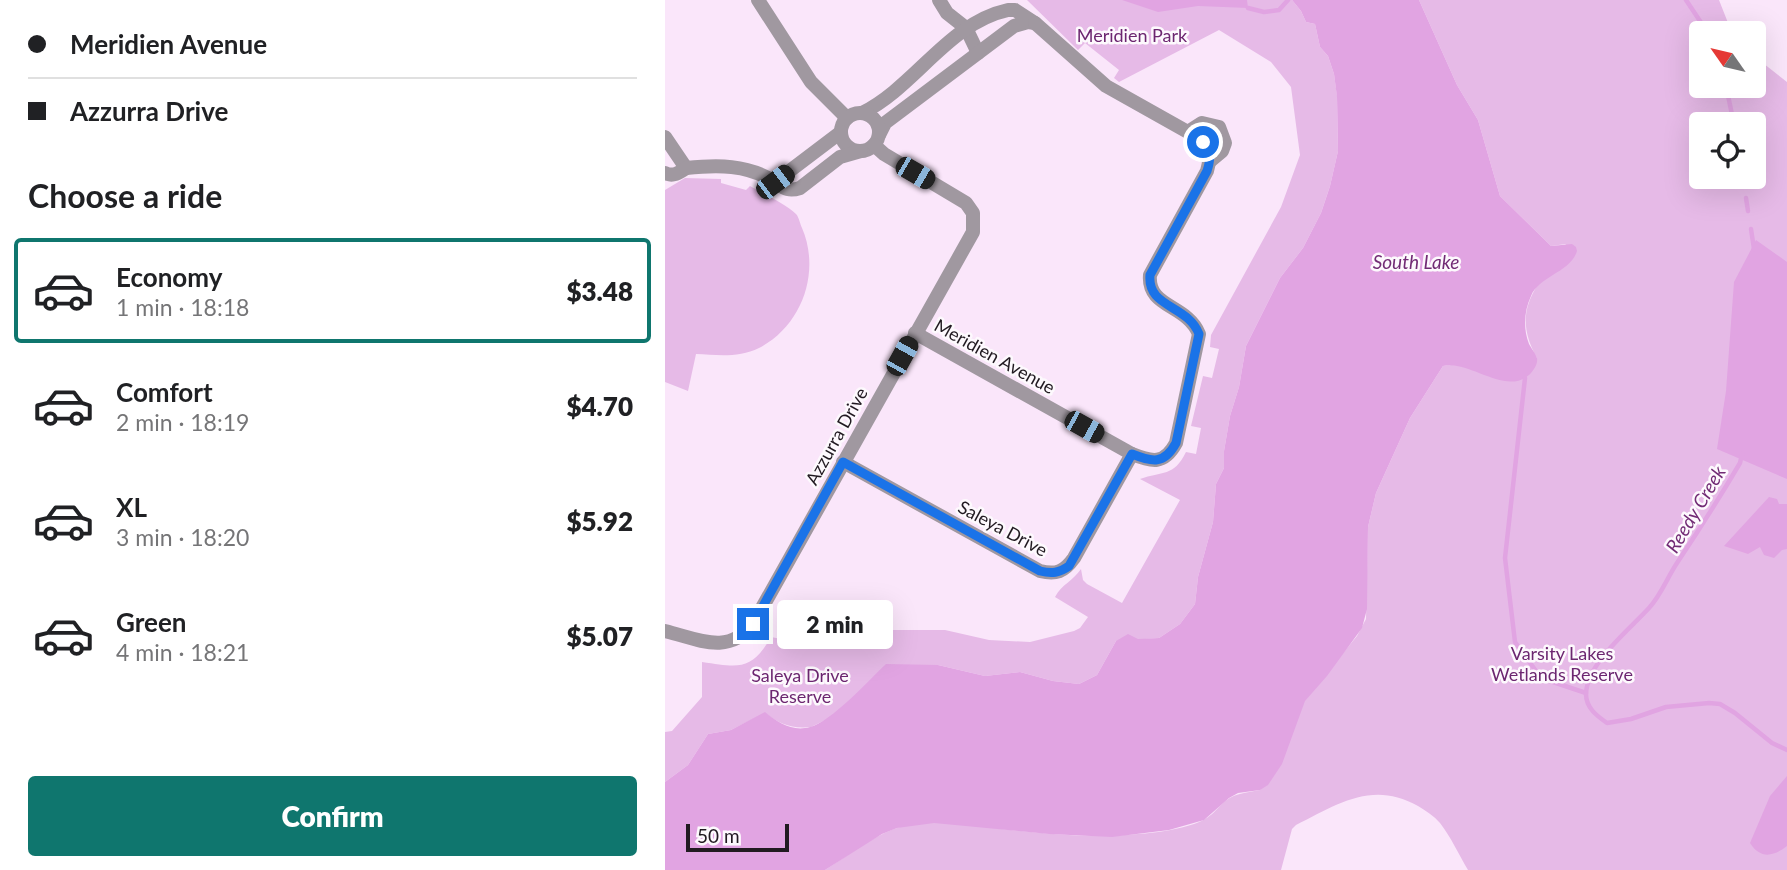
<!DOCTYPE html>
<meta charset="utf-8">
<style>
:root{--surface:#fff;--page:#f6f6f6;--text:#202124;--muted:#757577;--line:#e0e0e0;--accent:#0f766e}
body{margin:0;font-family:Lato,sans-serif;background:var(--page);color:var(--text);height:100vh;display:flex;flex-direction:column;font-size:26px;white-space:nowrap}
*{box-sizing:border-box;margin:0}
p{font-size:23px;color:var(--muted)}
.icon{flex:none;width:38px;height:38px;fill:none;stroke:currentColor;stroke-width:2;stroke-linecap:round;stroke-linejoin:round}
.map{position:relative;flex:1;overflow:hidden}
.side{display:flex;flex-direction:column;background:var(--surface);width:665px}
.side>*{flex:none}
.hud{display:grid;align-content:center;height:154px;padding:0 28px;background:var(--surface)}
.needle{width:46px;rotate:304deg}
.fabs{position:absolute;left:1024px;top:21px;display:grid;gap:14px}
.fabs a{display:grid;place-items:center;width:77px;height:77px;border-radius:7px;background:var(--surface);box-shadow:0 7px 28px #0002;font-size:35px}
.scale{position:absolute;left:21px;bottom:18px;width:103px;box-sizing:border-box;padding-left:7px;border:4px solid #211a21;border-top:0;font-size:19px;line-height:24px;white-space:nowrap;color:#211a21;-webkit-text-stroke:5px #fdf9fd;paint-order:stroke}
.end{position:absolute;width:32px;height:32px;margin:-16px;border:9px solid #1a73e8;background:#fff;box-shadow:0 0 0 4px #fff}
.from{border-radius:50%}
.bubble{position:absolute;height:49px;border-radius:7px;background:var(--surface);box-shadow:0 7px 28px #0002;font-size:23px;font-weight:800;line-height:49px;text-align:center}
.car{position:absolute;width:21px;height:42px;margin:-21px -10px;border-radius:9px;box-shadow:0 0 5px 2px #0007;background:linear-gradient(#222 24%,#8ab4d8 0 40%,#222 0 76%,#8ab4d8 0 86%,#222 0)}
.hud b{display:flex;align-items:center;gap:24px;height:66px;font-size:26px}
.hud b+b{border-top:2px solid var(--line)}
.hud i{width:18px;height:18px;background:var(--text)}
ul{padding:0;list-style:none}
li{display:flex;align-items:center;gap:21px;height:105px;margin:0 14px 10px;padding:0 14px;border:4px solid transparent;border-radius:7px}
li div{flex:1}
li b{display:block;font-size:26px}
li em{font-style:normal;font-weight:800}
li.current{border-color:var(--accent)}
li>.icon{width:63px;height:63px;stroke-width:1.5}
h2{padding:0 28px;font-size:32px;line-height:84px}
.cta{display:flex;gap:14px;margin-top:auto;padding:14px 28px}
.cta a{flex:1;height:80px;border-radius:7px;background:var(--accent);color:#fff;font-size:28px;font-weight:800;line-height:80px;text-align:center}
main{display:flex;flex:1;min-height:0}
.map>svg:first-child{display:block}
.green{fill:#e6bae7;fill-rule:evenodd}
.water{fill:#e1a4e2}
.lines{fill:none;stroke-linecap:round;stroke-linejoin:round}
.stream{stroke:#e1a4e2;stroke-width:4.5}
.street{stroke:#a098a0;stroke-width:14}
.route{stroke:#1a73e8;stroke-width:9}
.labels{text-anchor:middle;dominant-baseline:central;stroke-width:5;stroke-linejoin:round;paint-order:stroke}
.park-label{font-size:18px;fill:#6c2670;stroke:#fdf9fd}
.street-label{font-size:18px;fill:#211a21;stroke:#fdf9fd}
.water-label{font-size:19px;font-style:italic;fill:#722b75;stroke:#fdf9fd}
</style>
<main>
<section class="side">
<div class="hud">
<b><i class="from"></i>Meridien Avenue</b>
<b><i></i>Azzurra Drive</b>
</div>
<h2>Choose a ride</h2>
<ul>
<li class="current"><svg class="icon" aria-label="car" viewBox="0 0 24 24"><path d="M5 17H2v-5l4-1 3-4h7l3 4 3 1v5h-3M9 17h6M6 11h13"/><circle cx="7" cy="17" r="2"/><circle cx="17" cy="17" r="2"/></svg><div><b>Economy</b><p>1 min · 18:18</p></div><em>$3.48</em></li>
<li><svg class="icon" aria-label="car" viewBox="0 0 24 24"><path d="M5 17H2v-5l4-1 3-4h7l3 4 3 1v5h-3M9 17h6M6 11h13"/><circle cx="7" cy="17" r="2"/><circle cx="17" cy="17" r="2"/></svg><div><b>Comfort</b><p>2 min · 18:19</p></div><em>$4.70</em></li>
<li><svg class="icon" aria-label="car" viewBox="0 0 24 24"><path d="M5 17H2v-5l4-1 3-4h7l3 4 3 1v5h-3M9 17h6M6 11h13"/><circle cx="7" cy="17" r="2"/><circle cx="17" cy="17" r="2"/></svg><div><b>XL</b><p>3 min · 18:20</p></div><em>$5.92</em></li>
<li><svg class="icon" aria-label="car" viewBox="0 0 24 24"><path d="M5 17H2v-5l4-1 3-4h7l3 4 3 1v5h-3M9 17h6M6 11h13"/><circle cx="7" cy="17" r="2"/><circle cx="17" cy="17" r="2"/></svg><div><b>Green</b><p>4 min · 18:21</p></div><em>$5.07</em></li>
</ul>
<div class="cta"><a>Confirm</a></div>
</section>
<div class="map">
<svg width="1122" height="870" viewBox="0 0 1122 870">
<rect width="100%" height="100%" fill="#fae6fa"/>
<!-- green -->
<g class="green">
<path d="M362,0H627L636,11L641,22L650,24L655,47L663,56L669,74L672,96L673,151L665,186L656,213L638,248L615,278L581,346L574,387L565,416L559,451V468L551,484L548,522L533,577L530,604L515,624L494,638L451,641L432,675L414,684L388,681L355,672L320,676L273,665L146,727C126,729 115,724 100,713L66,730L43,734L23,765L0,782V732L7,731L37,697V662C73,667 86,672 106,637L142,644L194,630H280L324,640L365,642L409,631L415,628L423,617L390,597C397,584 408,581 416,569L418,580L422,584L457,603L515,500L475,479C497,471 509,477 521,452L531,454L536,428L526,426L538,376L547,378L554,349L545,347L546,335L616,207L635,155L626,87L606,62L554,30L454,82L449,78L454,70L420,43L413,50Z"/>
<path d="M754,0H1054L1067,33H1036V86H1088L1089,56L1122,82V870H803C794,855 786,837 775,823C769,816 761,811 753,806C708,780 672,804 631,825L627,829L616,870H160C182,856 205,838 229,829C266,816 308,826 346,830C388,835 431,838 473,834C491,833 525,828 540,819C547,815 551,810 556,805C567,793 580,793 595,790L639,701L692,636L701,619L703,527L711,493L745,418L778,366C804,360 826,383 852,380L872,358C844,308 874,285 901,244L886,246L835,196L813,120L792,85ZM1036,124H1088V177H1036Z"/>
<path d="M20,178L56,179V183L81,190L85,186C97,193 121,204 131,214C134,217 135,224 137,228C156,272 137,326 94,348C74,358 52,355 31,354L23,391L0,382V190Z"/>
</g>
<!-- water -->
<g class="water">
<polygon points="457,0 582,0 583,8 533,6 493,12"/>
<path d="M627,0H754L792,85L813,120L835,196L886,246L907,244L911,247L912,251C906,272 874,276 866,296C859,311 858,329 864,344C866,348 871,354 872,358C873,364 869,369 866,373C842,398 806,360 778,366L745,418L711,493L703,527L702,609L697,628L662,676L640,701L617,764L603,785L595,790L573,793L564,798L539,820L504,830L447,837L384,834L269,823L232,828L217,834L160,870H0V782L23,765L43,734L66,730L100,712C113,723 128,732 145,727C166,722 204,680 221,664L273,665L320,676L355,672L388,681L414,684L432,675L451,641L463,634L473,639L494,638L515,624L530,604L533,577L548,522L551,484L559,468V451L565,416L574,387L581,346L615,278L638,248L656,213L665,186L673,151L672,97L669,74L663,56L655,47L650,24L641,22L636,11Z"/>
<polygon points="1091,240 1122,262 1122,479 1052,449 1061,391 1069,282"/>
<polygon points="1104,497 1112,499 1114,504 1122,504 1122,549 1117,550 1109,558 1099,555 1095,547 1083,554 1059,546"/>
<path d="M1122,776V846C1108,857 1095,859 1085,843L1105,796Z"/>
</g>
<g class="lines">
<!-- stream -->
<g class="stream">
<polyline points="1021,0 1043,33"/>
<polyline points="583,8 599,12 614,10 623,0"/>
<polyline points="1061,86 1069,124"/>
<polyline points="1081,198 1083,211"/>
<polyline points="1086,229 1089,249"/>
<polyline points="860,378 840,558 850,642 876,678 921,693"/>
<path d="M1077,454L1075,463C1055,497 1034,530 1012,563C1002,578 996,595 984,608C964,630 922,663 921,694C921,708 932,716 942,723L966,719L1001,707L1044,703L1055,704L1070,713L1107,743L1122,750"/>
</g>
<!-- street -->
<g class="street">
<polyline points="93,0 146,82 182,118"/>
<polyline points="274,0 282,13 301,28 313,53"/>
<path d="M197,113C250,87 283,23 343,10H350L370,23L363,22L349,26L220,123L214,135"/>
<circle cx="195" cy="132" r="19"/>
<polyline points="523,132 537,123 554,127 560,143 557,151 545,161"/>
<path d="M0,137L21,168C14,173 8,177 0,173"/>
<path d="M21,168C52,165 82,164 110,182C119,188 123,192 135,188L175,157L196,151"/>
<polyline points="110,182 176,132"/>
<path d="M250,333L467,454C487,462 499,465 511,443L534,334C522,304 482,308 485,275L542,171C547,155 544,146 530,136L441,86L370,23"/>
<path d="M178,462L375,571C391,575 399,572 409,558L467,454"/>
<path d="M0,631C33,639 63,656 88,624L308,232V213L301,203L219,154L209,145"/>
</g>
</g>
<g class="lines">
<!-- route -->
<path class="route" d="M88,624L178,462L375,571C387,574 394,573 404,566L467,454C487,462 499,465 511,443L534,334C522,304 482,308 485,275L542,171C546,159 546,153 538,142"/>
</g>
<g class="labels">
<!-- park labels -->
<g class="park-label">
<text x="467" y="35">Meridien Park</text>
<text x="897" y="653">Varsity Lakes<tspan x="897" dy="21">Wetlands Reserve</tspan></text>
<text x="135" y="675">Saleya Drive<tspan x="135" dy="21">Reserve</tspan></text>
</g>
<!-- street labels -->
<g class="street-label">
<text transform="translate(330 356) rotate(29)">Meridien Avenue</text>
<text transform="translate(171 436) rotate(-61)">Azzurra Drive</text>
<text transform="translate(338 528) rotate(28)">Saleya Drive</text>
</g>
<!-- water labels -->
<g class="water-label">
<text x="751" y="261">South Lake</text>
<text transform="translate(1030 509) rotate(-59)">Reedy Creek</text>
</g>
</g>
</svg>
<div class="fabs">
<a><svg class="needle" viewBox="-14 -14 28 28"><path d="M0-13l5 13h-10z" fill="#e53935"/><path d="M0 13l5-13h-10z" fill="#757577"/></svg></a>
<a><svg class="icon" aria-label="locate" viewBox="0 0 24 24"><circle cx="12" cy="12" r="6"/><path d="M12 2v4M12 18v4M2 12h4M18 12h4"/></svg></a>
</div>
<div class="scale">50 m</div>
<i class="end from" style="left:538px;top:142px"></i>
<i class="end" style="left:88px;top:624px"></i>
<div class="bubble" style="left:112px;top:600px;width:116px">2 min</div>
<i class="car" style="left:250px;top:173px;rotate:120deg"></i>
<i class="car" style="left:110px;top:182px;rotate:53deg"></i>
<i class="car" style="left:237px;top:356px;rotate:29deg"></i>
<i class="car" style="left:419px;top:427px;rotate:119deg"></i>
</div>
</main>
